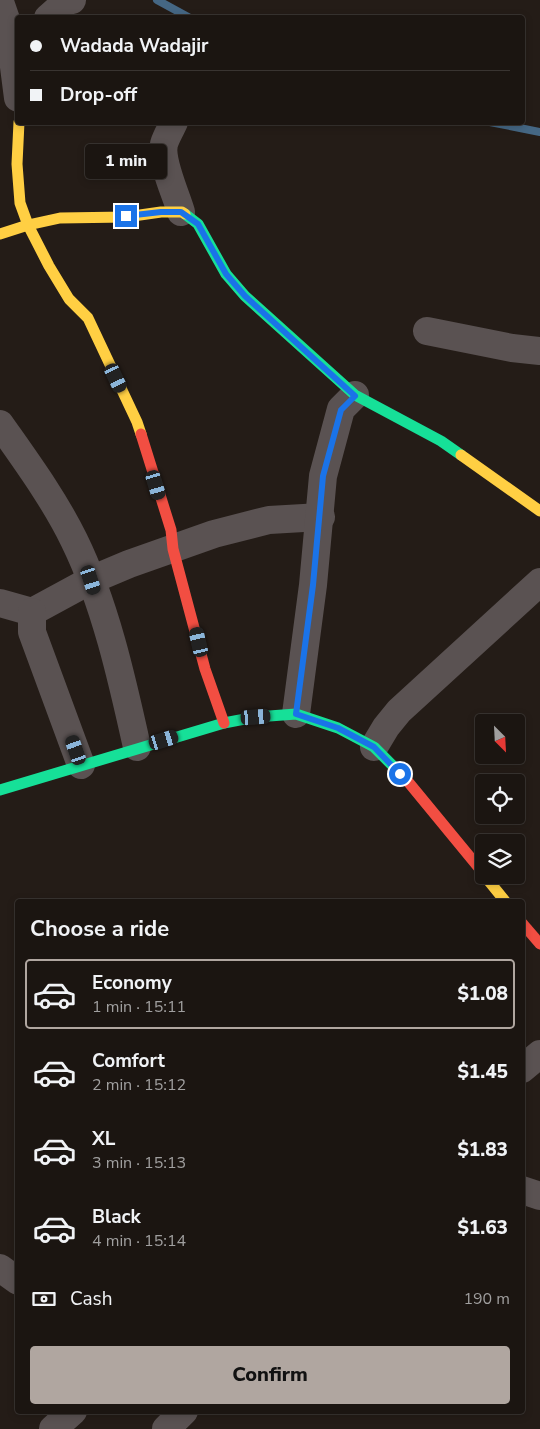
<!DOCTYPE html>
<meta charset="utf-8">
<style>
:root{--surface:#1b1511;--page:#241e1a;--text:#f1f3f6;--muted:#a09f9f;--line:#393431;--accent:#b0a6a0}
body{margin:0;font-family:"Nunito Sans",sans-serif;background:var(--page);color:var(--text);height:100vh;display:flex;flex-direction:column;font-size:19px;white-space:nowrap}
*{box-sizing:border-box;margin:0}
p{font-size:16px;color:var(--muted)}
.icon{flex:none;width:28px;height:28px;fill:none;stroke:currentColor;stroke-width:2;stroke-linecap:round;stroke-linejoin:round}
.map{position:relative;flex:1;overflow:hidden}
.sheet{position:absolute;left:15px;top:899px;width:510px;height:515px;display:flex;flex-direction:column;background:var(--surface);border-radius:5px;box-shadow:0 2px 8px #0003,0 0 0 1px var(--line)}
.sheet>*{flex:none}
.guide{position:absolute;left:15px;top:15px;width:510px;height:110px;border-radius:5px;box-shadow:0 2px 8px #0003,0 0 0 1px var(--line);display:grid;align-content:center;height:110px;padding:0 15px;background:var(--surface)}
.needle{width:32px;rotate:156deg}
.controls{position:absolute;left:475px;top:714px;display:grid;gap:10px}
.controls a{display:grid;place-items:center;width:50px;height:50px;border-radius:5px;background:var(--surface);box-shadow:0 2px 8px #0003,0 0 0 1px var(--line);font-size:25px}
.end{position:absolute;width:22px;height:22px;margin:-11px;border:6px solid #1a73e8;background:#fff;box-shadow:0 0 0 2px #fff}
.from{border-radius:50%}
.bubble{position:absolute;height:35px;border-radius:5px;background:var(--surface);box-shadow:0 2px 8px #0003,0 0 0 1px var(--line);font-size:16px;font-weight:800;line-height:35px;text-align:center}
.car{position:absolute;width:15px;height:30px;margin:-15px -8px;border-radius:6px;box-shadow:0 0 4px 1px #0007;background:linear-gradient(#222 24%,#8ab4d8 0 40%,#222 0 76%,#8ab4d8 0 86%,#222 0)}
.guide b{display:flex;align-items:center;gap:18px;height:48px;font-size:19px}
.guide b+b{border-top:1px solid var(--line)}
.guide i{width:12px;height:12px;background:var(--text)}
ul{padding:0;list-style:none}
li{display:flex;align-items:center;gap:15px;height:70px;margin:0 10px 8px;padding:0 5px;border:2px solid transparent;border-radius:5px}
li div{flex:1}
li b{display:block;font-size:19px}
li em{font-style:normal;font-weight:800}
li.on{border-color:var(--accent)}
li>.icon{width:45px;height:45px;stroke-width:1.5}
h2{padding:0 15px;font-size:22px;line-height:60px}
.pay{display:flex;align-items:center;gap:12px;height:55px;padding:0 15px;font-size:19px}
.pay p{margin-inline-start:auto}
.button{display:flex;gap:10px;margin-top:auto;padding:10px 15px}
.button a{flex:1;height:58px;border-radius:5px;background:var(--accent);color:#111;font-size:20px;font-weight:800;line-height:58px;text-align:center}
.map>svg:first-child{display:block}
.lines{fill:none;stroke-linecap:round;stroke-linejoin:round}
.stream{stroke:#456784;stroke-width:8}
.street{stroke:#5a5252;stroke-width:28}
.fast{stroke:#16e098;stroke-width:11}
.slow{stroke:#ffcf43;stroke-width:11}
.jam{stroke:#f24e42;stroke-width:11}
.route{stroke:#1a73e8;stroke-width:6}
</style>
<div class="map">
<svg width="540" height="1429" viewBox="0 0 540 1429">
<rect width="100%" height="100%" fill="#241c17"/>
<g class="lines">
<!-- stream -->
<g class="stream">
<polyline points="157,0 190,18"/>
<polyline points="490,122 540,132"/>
</g>
<!-- street -->
<g class="street">
<polyline points="0,2 9,28 18,98"/>
<polyline points="48,18 67,1 72,0"/>
<path d="M174,122C171,129 166,137 164,144C160,161 176,194 181,212"/>
<polyline points="427,331 512,348 540,351"/>
<path d="M0,424C26,461 54,499 74,540C105,603 122,679 137,747"/>
<polyline points="0,603 32,612 91,580 129,564 214,534 269,520 321,517"/>
<polyline points="32,612 32,632 81,765"/>
<polyline points="296,714 313,585 323,476 341,409 355,395"/>
<polyline points="374,747 386,727 399,711 540,582"/>
<polyline points="522,1069 540,1054"/>
<polyline points="522,1190 540,1196"/>
<polyline points="0,1268 18,1281"/>
<polyline points="53,1429 73,1411"/>
<polyline points="166,1429 184,1411"/>
</g>
<!-- fast -->
<g class="fast">
<polyline points="185,214 198,224 226,274 245,296 355,395 441,441 461,455"/>
<polyline points="0,790 224,723 256,717 296,714 338,728 374,747 405,778"/>
</g>
<!-- slow -->
<g class="slow">
<polyline points="19,122 17,164 20,203 28,225 49,266 69,299 88,318 137,422 141,434"/>
<polyline points="0,234 28,225 60,218 126,217 161,212 182,212 185,214"/>
<polyline points="461,455 540,511"/>
<polyline points="484,875 505,901"/>
</g>
<!-- jam -->
<g class="jam">
<polyline points="141,434 171,530 173,549 205,669 224,723"/>
<polyline points="405,778 484,874"/>
<polyline points="522,923 540,944"/>
</g>
</g>
<g class="lines">
<!-- route -->
<polyline class="route" points="126,216 161,212 181,212 198,224 226,274 245,296 355,396 341,410 323,476 313,585 296,714 338,728 374,747 400,774"/>
</g>
</svg>
<div class="controls">
<a><svg class="needle" viewBox="-14 -14 28 28"><path d="M0-13l5 13h-10z" fill="#e53935"/><path d="M0 13l5-13h-10z" fill="#a09f9f"/></svg></a>
<a><svg class="icon" aria-label="locate" viewBox="0 0 24 24"><circle cx="12" cy="12" r="6"/><path d="M12 2v4M12 18v4M2 12h4M18 12h4"/></svg></a>
<a><svg class="icon" aria-label="layers" viewBox="0 0 24 24"><path d="M12 4l9 5-9 5-9-5zM3 14l9 5 9-5"/></svg></a>
</div>
<i class="end from" style="left:400px;top:774px"></i>
<i class="end" style="left:126px;top:216px"></i>
<div class="bubble" style="left:85px;top:144px;width:82px">1 min</div>
<i class="car" style="left:116px;top:378px;rotate:155deg"></i>
<i class="car" style="left:156px;top:485px;rotate:163deg"></i>
<i class="car" style="left:91px;top:580px;rotate:162deg"></i>
<i class="car" style="left:199px;top:642px;rotate:347deg"></i>
<i class="car" style="left:256px;top:717px;rotate:86deg"></i>
<i class="car" style="left:164px;top:740px;rotate:73deg"></i>
<i class="car" style="left:76px;top:750px;rotate:341deg"></i>
<div class="guide">
<b><i class="from"></i>Wadada Wadajir</b>
<b><i></i>Drop-off</b>
</div>
<section class="sheet">
<h2>Choose a ride</h2>
<ul>
<li class="on"><svg class="icon" aria-label="car" viewBox="0 0 24 24"><path d="M5 17H2v-5l4-1 3-4h7l3 4 3 1v5h-3M9 17h6M6 11h13"/><circle cx="7" cy="17" r="2"/><circle cx="17" cy="17" r="2"/></svg><div><b>Economy</b><p>1 min · 15:11</p></div><em>$1.08</em></li>
<li><svg class="icon" aria-label="car" viewBox="0 0 24 24"><path d="M5 17H2v-5l4-1 3-4h7l3 4 3 1v5h-3M9 17h6M6 11h13"/><circle cx="7" cy="17" r="2"/><circle cx="17" cy="17" r="2"/></svg><div><b>Comfort</b><p>2 min · 15:12</p></div><em>$1.45</em></li>
<li><svg class="icon" aria-label="car" viewBox="0 0 24 24"><path d="M5 17H2v-5l4-1 3-4h7l3 4 3 1v5h-3M9 17h6M6 11h13"/><circle cx="7" cy="17" r="2"/><circle cx="17" cy="17" r="2"/></svg><div><b>XL</b><p>3 min · 15:13</p></div><em>$1.83</em></li>
<li><svg class="icon" aria-label="car" viewBox="0 0 24 24"><path d="M5 17H2v-5l4-1 3-4h7l3 4 3 1v5h-3M9 17h6M6 11h13"/><circle cx="7" cy="17" r="2"/><circle cx="17" cy="17" r="2"/></svg><div><b>Black</b><p>4 min · 15:14</p></div><em>$1.63</em></li>
</ul>
<div class="pay"><svg class="icon" aria-label="cash" viewBox="0 0 24 24"><path d="M3 7h18v10H3z"/><circle cx="12" cy="12" r="2"/></svg>Cash<p>190 m</p></div>
<div class="button"><a>Confirm</a></div>
</section>
</div>
